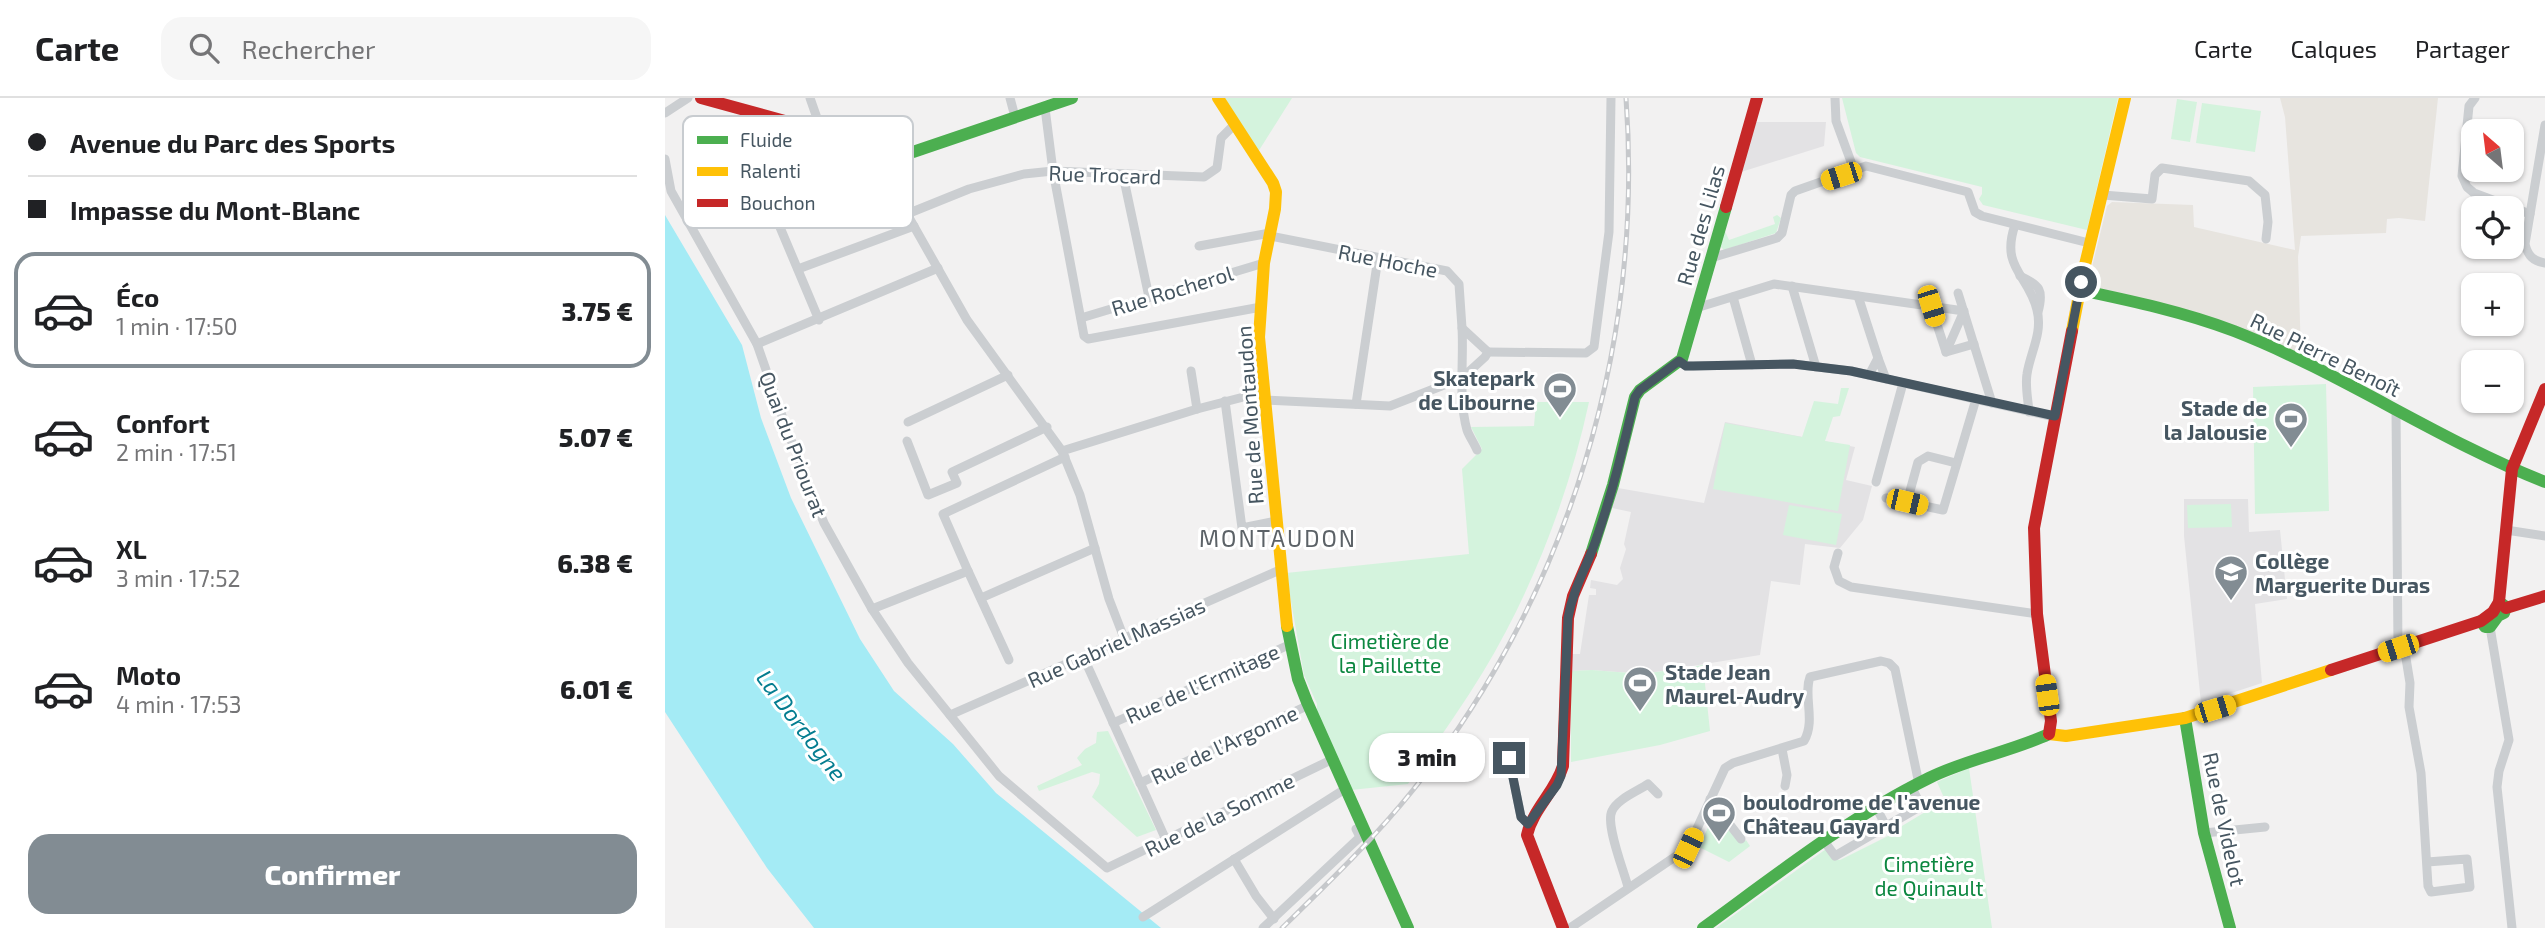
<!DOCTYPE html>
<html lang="fr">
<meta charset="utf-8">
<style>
:root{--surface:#fff;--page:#f6f6f6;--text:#202124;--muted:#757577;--line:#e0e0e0;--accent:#828c93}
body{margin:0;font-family:"Exo 2",sans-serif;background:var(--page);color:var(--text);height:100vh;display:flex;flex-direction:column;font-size:26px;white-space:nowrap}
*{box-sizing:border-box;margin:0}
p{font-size:23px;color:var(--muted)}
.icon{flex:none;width:38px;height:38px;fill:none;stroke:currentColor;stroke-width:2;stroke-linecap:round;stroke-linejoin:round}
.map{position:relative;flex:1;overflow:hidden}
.drawer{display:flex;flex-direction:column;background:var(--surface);width:665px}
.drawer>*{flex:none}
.hud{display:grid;align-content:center;height:154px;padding:0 28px;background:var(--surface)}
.needle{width:46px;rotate:332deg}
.buttons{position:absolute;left:1796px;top:21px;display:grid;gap:14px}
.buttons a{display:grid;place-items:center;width:63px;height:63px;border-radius:14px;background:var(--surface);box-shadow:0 2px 5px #0004;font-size:35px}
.end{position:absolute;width:32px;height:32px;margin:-16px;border:9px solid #465661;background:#fff;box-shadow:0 0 0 4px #fff}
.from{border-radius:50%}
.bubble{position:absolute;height:49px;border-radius:21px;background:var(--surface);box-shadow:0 2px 5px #0004;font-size:23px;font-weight:800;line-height:49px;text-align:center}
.car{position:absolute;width:21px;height:42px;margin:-21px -10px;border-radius:9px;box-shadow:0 0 5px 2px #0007;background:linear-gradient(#f5c518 24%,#345 0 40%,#f5c518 0 76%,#345 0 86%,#f5c518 0)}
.hud b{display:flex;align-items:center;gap:24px;height:66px;font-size:26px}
.hud b+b{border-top:2px solid var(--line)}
.hud i{width:18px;height:18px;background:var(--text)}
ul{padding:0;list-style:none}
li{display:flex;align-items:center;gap:21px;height:116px;margin:0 14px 10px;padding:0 14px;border:4px solid transparent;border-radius:21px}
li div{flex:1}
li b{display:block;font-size:26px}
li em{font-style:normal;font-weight:800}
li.active{border-color:var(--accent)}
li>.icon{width:63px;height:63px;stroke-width:1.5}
.cta{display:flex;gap:14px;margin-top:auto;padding:14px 28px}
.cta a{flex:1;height:80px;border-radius:21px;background:var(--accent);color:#fff;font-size:28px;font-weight:800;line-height:80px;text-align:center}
header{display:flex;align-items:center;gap:42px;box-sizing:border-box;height:98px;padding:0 35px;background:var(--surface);border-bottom:2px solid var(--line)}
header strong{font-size:33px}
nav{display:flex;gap:38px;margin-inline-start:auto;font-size:24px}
.search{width:490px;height:63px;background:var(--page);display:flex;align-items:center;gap:18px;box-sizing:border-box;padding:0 24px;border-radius:21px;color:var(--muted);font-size:26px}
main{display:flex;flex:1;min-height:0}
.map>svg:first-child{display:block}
.commercial{fill:#e7e4df}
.education{fill:#e3e2e4}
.green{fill:#d4f3dd}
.water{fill:#a4ebf5}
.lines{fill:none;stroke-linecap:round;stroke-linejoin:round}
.street{stroke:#cbced1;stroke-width:9}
.fast{stroke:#4caf50;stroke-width:12}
.slow{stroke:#ffc107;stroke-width:12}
.jam{stroke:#c62828;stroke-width:12}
.rail-casing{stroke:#c6c8cb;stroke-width:5}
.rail{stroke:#fff;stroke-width:2.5;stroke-dasharray:8;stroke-linecap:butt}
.route{stroke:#465661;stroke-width:9}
.labels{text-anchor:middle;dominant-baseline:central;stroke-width:6;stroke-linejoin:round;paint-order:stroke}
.street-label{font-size:21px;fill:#465661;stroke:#fff}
.poi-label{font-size:21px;font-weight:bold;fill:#465661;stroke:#fff;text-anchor:start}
.park-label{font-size:21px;fill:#0c8740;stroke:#fff}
.neighbourhood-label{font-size:23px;letter-spacing:2px;fill:#5c6267;stroke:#fff}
.water-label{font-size:23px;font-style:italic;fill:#047d90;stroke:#fff}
.key{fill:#fff;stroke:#c8ccd0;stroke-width:2}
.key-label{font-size:19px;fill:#465661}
</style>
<header>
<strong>Carte</strong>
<div class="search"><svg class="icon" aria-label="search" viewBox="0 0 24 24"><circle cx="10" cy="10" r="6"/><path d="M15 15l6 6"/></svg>Rechercher</div>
<nav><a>Carte</a><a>Calques</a><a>Partager</a></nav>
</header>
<main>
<section class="drawer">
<div class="hud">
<b><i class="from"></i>Avenue du Parc des Sports</b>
<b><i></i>Impasse du Mont-Blanc</b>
</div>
<ul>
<li class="active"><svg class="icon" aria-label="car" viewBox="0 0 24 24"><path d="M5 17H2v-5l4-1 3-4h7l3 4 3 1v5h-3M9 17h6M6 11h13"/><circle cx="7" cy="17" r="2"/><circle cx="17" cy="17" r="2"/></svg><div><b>Éco</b><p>1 min · 17:50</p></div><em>3.75 €</em></li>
<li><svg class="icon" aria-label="car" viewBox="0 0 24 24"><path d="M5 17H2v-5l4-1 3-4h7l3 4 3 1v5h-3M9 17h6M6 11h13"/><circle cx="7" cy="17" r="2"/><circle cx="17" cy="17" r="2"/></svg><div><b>Confort</b><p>2 min · 17:51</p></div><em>5.07 €</em></li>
<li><svg class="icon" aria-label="car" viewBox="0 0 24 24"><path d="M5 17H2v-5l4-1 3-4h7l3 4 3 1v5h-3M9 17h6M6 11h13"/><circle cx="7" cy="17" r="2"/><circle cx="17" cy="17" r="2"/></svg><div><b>XL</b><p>3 min · 17:52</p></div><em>6.38 €</em></li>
<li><svg class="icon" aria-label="car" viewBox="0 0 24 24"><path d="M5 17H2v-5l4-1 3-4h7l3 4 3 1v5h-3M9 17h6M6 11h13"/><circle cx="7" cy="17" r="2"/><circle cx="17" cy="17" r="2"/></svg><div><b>Moto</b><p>4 min · 17:53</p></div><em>6.01 €</em></li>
</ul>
<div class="cta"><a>Confirmer</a></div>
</section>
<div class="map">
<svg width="1880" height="830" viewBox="0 0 1880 830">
<rect width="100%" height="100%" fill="#f2f1f1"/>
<!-- commercial -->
<polygon class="commercial" points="1615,0 1773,0 1760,123 1734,120 1722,121 1721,135 1636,138 1633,159 1636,257 1430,190 1424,181 1442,108 1447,104 1528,107 1529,129 1630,152 1620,19"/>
<!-- education -->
<g class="education">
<polygon points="1090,24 1161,24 1159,48 1076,74"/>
<polygon points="1060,324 1190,349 1181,382 1207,388 1198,422 1175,450 1140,446 1135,487 1106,483 1095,557 978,576 927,572 906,573 907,556 915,556 924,497 931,497 931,491 925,490 926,482 952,487 958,481 955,470 961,451 959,446 966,414 947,410 953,390 1039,405"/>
<polygon points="1519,401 1583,401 1584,434 1615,432 1622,501 1590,506 1597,585 1536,605 1519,438"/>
</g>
<!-- green -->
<g class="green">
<polygon points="559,0 627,0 593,54"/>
<polygon points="1177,0 1453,0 1422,132 1318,107 1314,101 1317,96 1317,89 1195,59 1191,55"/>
<polygon points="1512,1 1532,4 1525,44 1506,41"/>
<polygon points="1537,5 1596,13 1590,54 1531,45"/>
<polygon points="1112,117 1116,120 1111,135 1059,152 1055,148 1060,133 1064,142 1110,126 1108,119"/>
<polygon points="1661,286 1664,413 1590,416 1588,289"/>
<polygon points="1176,290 1184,290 1175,318 1168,319 1160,343 1185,347 1173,413 1048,391 1060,325 1137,339 1149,303 1173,306"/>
<path d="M871,304H924C904,397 867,493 818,574C795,612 768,649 743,686L686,692L661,638L652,615V606L639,577L621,475L804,456L797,371L817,351L806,329L869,328Z"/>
<polygon points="1566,406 1567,429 1523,430 1522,407"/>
<polygon points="1124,407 1177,416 1171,447 1118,437"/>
<polygon points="1038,567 1045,633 995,647 906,664 906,573 927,572 978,576"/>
<polygon points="443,633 491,732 472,739 427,699 434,686 435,676 427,674 374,693 372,688 417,667 412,660 420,651 431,645 432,634"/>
<polygon points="1304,670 1327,830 1051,830 1161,751 1169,761 1175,762 1231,734 1230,732 1227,734 1280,702 1272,684"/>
<polygon points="1051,712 1077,745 1081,742 1085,748 1064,764 1034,749"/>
</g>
<!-- water -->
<polygon class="water" points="0,117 77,247 96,320 126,400 195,541 229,593 288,646 331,695 496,830 149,830 102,770 0,614"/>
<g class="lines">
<!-- street -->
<g class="street">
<polyline points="145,0 152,20 150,31"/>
<polyline points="345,0 349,15"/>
<polyline points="1170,0 1171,23 1189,72"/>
<polyline points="1810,0 1804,8 1797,78 1802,89 1809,95 1865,116"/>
<polyline points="380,10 388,73 419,238 423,241 596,209"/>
<polyline points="0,15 23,0"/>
<polyline points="96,16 95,32 109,115 154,222"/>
<path d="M1880,27L1860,146C1863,158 1868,163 1880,165"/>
<polyline points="0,61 6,93 92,246 122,332 159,425 207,511 243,565 334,678 442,770 666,662"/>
<polyline points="207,66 210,73 242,116 302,222 397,353 415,397 444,501 459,540"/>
<polyline points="458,77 484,199"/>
<polyline points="1438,97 1487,101 1490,77 1497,70 1584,83 1600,97 1603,124 1601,141"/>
<polyline points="109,115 220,87"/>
<polyline points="242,116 304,91 359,76 388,73 539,79 552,70 556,40 569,27"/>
<path d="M1350,127C1335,170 1364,177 1372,212C1378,235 1365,255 1362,276C1360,288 1363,301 1364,314"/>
<polyline points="605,138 782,173 794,186 797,230"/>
<polyline points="534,148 605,135"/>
<polyline points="1046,160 1112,140 1117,135 1126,97 1130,93 1201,68 1303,94 1310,114 1317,118 1424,145"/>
<polyline points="133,171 249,128"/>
<path d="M1355,178C1375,187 1379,192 1373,214"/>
<polyline points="1127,188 1151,269"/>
<polyline points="1293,195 1327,305"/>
<polyline points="1193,198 1213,260"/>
<polyline points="1068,199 1087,267"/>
<polyline points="1266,208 1281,254 1309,246"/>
<polyline points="1031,210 1109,186 1299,213 1281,254"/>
<polyline points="416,220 599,165"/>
<polyline points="92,246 273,170"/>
<polyline points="823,254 921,255 929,249 944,134 946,0"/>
<polyline points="1015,263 1022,268 1128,266 1186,273 1390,319"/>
<polyline points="526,273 532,311"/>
<polyline points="1204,277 1213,260 1221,281"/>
<path d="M599,302L725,308L797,280L820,259L823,254L797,230C799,262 793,300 802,332C804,338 809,345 812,352"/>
<polyline points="560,303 577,430 611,423"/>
<polyline points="691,306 713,160"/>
<polyline points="1731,311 1733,550"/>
<polyline points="243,324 343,277"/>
<polyline points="242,343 263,397 292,385 287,374 382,329"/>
<polyline points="397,353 532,311 598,294"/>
<polyline points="1211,384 1238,285"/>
<polyline points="1221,400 1278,412 1311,301"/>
<polyline points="1242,404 1253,364 1263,358 1291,365"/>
<polyline points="1841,432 1880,438"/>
<polyline points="1173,455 1169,469 1174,483 1186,489 1372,516"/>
<polyline points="303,473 344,562"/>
<polyline points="316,500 430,450"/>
<polyline points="207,511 303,473 278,416 400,359"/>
<polyline points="1825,529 1844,642 1834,673 1832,689 1847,830"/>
<polyline points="1739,548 1745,585 1744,609 1756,675 1763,788 1766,794 1805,789 1802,761 1762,764"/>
<polyline points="418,558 501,742"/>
<polyline points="285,617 617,471"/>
<polyline points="448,625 626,546"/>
<polyline points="1117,651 1122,677 1120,688"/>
<polyline points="844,660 856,719 863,726"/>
<polyline points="475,685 644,607"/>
<polyline points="1045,701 1076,741"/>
<polyline points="1212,711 1221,728"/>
<polyline points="1539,735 1600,729"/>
<polyline points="1159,743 1170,758 1256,708 1247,690"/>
<polyline points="569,761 591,798 609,821"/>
<path d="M963,789C959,773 940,726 947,713C952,701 973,693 983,686L993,696"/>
<polyline points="478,819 680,691"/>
<polyline points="598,830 695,739 691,731"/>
<path d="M905,830L1023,750L1060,670L1068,665L1139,643C1151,623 1138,597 1145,579L1216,563L1224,565L1230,571L1254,686"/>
</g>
<!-- fast -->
<g class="fast">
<polyline points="179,36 202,44"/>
<circle cx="207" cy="55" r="11"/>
<polyline points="216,62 248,54 407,0"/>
<path d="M1415,192C1467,203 1519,214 1569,233C1677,275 1773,342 1880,384"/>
<polyline points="926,456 948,387 970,299 975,292 1017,261 1061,109"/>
<polyline points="1816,523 1820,529 1825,529 1833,518 1839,515 1841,509 1834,504"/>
<polyline points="622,528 633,581 642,604 743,830"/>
<polyline points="1520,620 1539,735 1565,830"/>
<path d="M1038,830C1111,777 1183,720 1264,680C1302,661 1345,654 1384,636"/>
</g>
<!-- slow -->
<g class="slow">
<polyline points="553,0 608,85 611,94 610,111 599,165 594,239 622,528"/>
<polyline points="217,48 241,51"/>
<polyline points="1407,233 1419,171 1460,0"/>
<polyline points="1384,636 1401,638 1520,620 1666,572"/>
</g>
<!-- jam -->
<g class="jam">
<polyline points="36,0 178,39 196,55"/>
<polyline points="1061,109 1092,0"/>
<polyline points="1841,510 1880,498"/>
<polyline points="1666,572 1816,523 1828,514 1834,504 1847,371 1880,291"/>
<polyline points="1384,636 1386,623 1372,516 1369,430 1407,233"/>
<path d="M898,830L862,737C868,711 890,694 898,668L903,520L908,498L926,456"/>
</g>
<!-- rail casing -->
<g class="rail-casing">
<path id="rail" d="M617,830C662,786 708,742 748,692C903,497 979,248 961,0"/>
</g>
<!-- rail -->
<use href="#rail" class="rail"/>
</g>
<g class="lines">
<!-- route -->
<path class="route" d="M844,660L856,719L863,726L892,687L896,678L903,520C908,490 923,467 932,439C948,393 959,346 970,299L975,292L1014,263L1021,268H1028L1128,266L1186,273L1390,318L1416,184"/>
</g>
<!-- icons -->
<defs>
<g id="stadium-pin" transform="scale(1.75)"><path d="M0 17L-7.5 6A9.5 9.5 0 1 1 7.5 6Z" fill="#828c93" stroke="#fff"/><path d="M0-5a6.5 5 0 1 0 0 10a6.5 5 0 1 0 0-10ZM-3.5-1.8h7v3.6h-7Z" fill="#fff"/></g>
<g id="school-pin" transform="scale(1.75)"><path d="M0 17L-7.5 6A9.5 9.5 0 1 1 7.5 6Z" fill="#828c93" stroke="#fff"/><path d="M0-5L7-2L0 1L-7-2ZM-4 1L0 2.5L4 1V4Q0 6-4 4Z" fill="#fff"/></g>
</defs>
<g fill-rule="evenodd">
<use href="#stadium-pin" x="895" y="291"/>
<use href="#stadium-pin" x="1626" y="321"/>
<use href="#school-pin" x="1566" y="474"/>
<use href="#stadium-pin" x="975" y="585"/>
<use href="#stadium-pin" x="1054" y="715"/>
</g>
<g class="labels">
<!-- street labels -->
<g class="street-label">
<text transform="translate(440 76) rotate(2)">Rue Trocard</text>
<text transform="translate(1035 127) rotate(-74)">Rue des Lilas</text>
<text transform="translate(723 162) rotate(11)">Rue Hoche</text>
<text transform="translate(507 192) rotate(-17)">Rue Rocherol</text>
<text transform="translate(1661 256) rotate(26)">Rue Pierre Benoît</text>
<text transform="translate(584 317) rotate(-94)">Rue de Montaudon</text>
<text transform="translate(129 346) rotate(69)">Quai du Priourat</text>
<text transform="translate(451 544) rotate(-24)">Rue Gabriel Massias</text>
<text transform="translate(537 585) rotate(-24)">Rue de l'Ermitage</text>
<text transform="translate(559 646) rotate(-25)">Rue de l'Argonne</text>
<text transform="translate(554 716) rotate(-26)">Rue de la Somme</text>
<text transform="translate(1560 721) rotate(78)">Rue de Videlot</text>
</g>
<!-- poi labels -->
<g class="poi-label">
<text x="870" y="279" text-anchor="end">Skatepark<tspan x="870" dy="24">de Libourne</tspan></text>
<text x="1602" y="309" text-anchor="end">Stade de<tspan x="1602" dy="24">la Jalousie</tspan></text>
<text x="1590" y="462">Collège<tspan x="1590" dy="24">Marguerite Duras</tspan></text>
<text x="1000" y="573">Stade Jean<tspan x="1000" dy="24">Maurel-Audry</tspan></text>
<text x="1078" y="703">boulodrome de l'avenue<tspan x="1078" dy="24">Château Gayard</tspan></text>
</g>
<!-- park labels -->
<g class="park-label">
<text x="725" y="542">Cimetière de<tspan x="725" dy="24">la Paillette</tspan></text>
<text x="1264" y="765">Cimetière<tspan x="1264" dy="24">de Quinault</tspan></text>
</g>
<!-- neighbourhood labels -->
<g class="neighbourhood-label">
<text x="613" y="440">MONTAUDON</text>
</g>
<!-- water labels -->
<g class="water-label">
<text transform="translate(137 627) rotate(53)">La Dordogne</text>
</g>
</g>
<!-- legend -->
<rect x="18" y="18" width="230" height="112" rx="10" class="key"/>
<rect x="32" y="38" width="31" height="8" fill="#4caf50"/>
<rect x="32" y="69" width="31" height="9" fill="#ffc107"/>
<rect x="32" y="101" width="31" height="8" fill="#c62828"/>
<g class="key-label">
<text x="75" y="49">Fluide</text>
<text x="75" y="80">Ralenti</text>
<text x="75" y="112">Bouchon</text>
</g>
</svg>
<div class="buttons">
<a><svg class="needle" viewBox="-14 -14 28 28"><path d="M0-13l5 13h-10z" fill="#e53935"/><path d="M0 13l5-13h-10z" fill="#757577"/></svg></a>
<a><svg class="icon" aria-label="locate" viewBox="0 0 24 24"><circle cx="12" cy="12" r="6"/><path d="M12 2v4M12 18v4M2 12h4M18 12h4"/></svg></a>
<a>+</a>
<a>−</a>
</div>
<i class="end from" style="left:1416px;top:184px"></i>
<i class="end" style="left:844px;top:660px"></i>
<div class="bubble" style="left:704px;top:635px;width:116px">3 min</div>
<i class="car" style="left:1176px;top:78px;rotate:252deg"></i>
<i class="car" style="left:1266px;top:208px;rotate:163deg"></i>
<i class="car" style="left:1242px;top:404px;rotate:103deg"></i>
<i class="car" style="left:1733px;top:550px;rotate:252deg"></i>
<i class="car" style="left:1382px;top:597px;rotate:352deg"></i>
<i class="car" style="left:1550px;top:611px;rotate:73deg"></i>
<i class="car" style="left:1023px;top:750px;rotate:25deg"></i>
</div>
</main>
